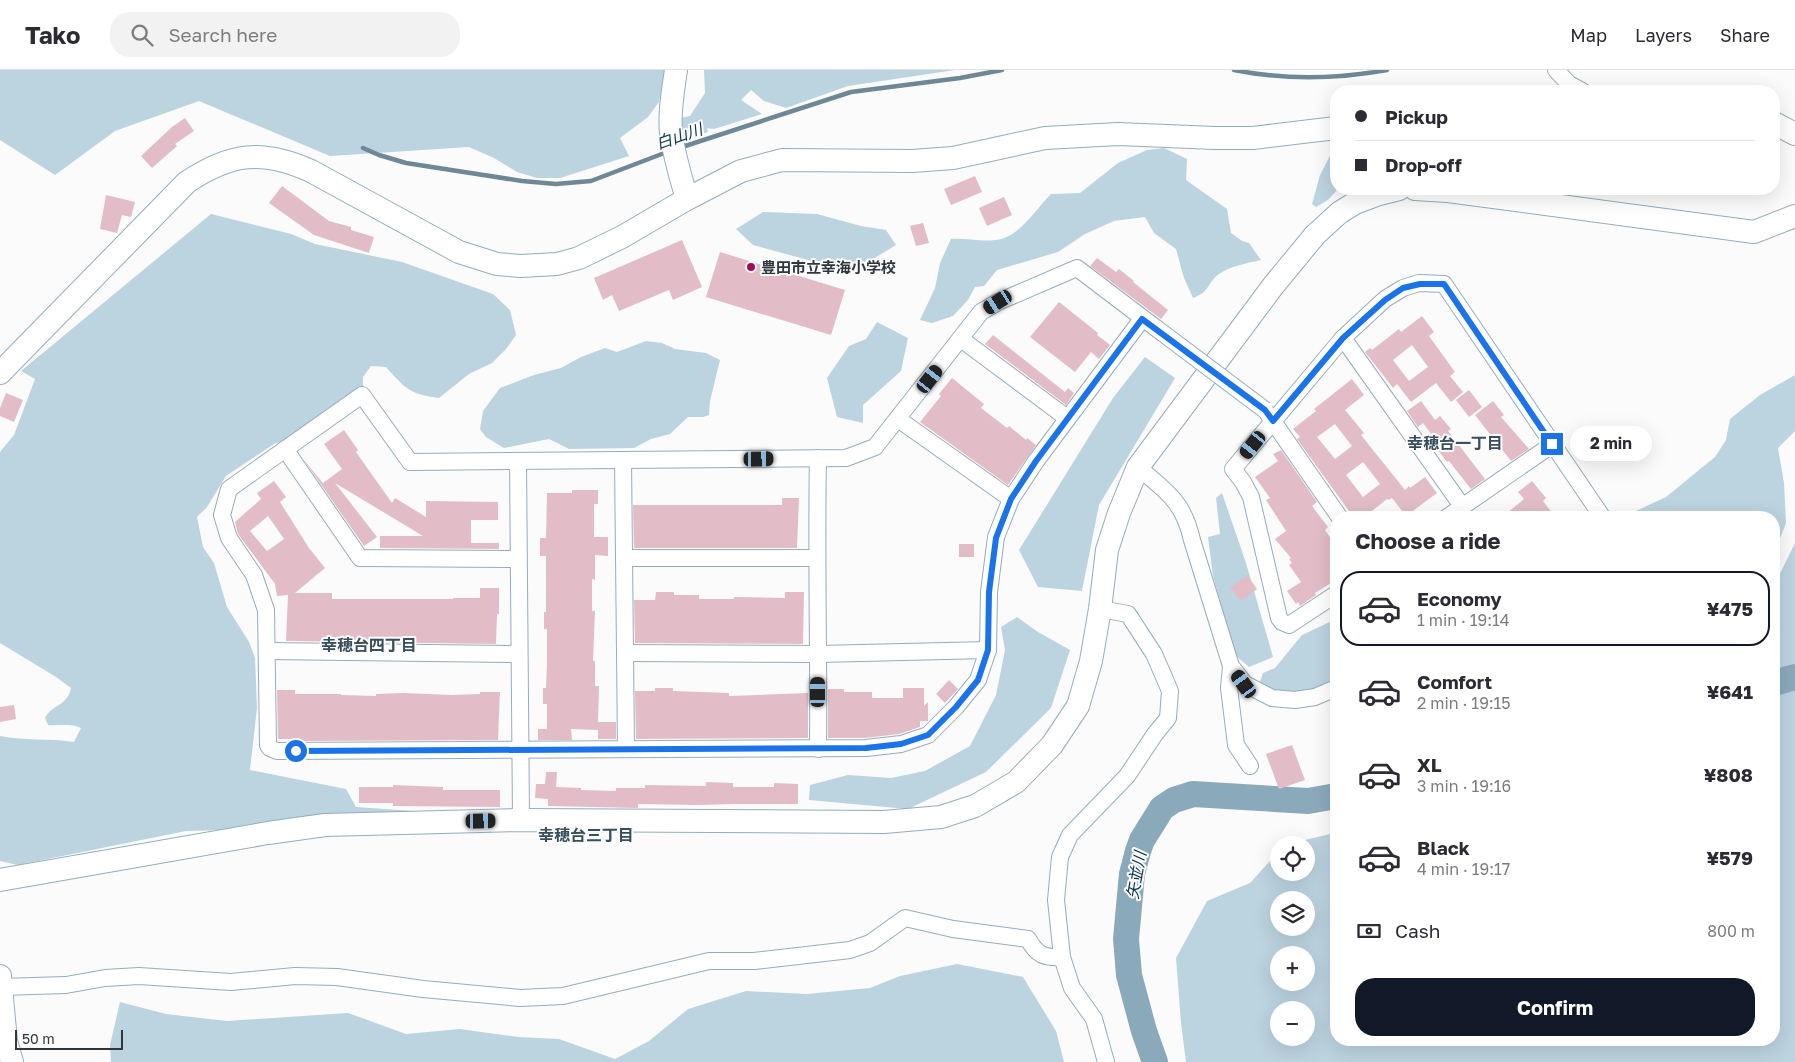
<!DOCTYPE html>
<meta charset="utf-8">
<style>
:root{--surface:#fff;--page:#f2f2f3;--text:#2b2b33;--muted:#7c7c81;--line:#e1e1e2;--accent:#111827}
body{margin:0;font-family:"Golos Text","Noto Sans JP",sans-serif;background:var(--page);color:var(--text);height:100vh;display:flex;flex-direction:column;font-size:19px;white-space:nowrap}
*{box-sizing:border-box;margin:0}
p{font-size:16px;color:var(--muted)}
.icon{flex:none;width:28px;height:28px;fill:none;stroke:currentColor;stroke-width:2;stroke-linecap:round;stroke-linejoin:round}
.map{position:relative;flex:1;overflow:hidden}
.drawer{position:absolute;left:1330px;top:441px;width:450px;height:535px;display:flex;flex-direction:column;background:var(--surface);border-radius:20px;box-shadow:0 5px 20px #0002}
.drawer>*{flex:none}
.guide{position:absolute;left:1330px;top:15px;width:450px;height:110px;border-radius:20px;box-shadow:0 5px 20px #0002;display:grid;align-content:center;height:110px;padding:0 25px;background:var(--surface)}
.controls{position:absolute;left:1270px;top:766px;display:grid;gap:10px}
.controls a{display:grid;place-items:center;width:45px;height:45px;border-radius:50%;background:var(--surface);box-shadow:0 5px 20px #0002;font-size:25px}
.scale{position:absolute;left:15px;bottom:12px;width:108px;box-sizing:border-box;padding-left:5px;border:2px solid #2d373d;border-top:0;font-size:14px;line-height:18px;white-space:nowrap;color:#2d373d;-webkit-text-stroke:4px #fbfbfb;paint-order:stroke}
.end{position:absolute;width:22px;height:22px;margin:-11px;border:6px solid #1a73e8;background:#fff;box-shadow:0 0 0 2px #fff}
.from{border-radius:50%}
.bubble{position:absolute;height:35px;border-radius:18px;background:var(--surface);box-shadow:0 5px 20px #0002;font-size:16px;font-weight:700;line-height:35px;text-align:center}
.car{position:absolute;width:15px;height:30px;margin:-15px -8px;border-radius:6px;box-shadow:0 0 4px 1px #0007;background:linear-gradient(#222 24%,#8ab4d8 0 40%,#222 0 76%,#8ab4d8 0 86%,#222 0)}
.guide b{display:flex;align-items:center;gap:18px;height:48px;font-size:19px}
.guide b+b{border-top:1px solid var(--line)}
.guide i{width:12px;height:12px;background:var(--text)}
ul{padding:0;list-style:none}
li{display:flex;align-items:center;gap:15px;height:75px;margin:0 10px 8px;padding:0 15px;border:2px solid transparent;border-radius:20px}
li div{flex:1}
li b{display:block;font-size:19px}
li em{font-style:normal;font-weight:700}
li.on{border-color:var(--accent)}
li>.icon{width:45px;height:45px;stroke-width:1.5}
h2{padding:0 25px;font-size:22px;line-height:60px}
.pay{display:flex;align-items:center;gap:12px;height:55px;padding:0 25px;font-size:19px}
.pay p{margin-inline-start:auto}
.cta{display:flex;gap:10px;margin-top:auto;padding:10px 25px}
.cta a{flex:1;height:58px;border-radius:20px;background:var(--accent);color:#fff;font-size:20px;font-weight:700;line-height:58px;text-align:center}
header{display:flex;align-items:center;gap:30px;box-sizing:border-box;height:70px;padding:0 25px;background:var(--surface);border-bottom:1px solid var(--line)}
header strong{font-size:24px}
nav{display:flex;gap:28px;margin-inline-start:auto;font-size:18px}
.search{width:350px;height:45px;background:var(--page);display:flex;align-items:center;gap:12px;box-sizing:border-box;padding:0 18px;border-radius:20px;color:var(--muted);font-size:19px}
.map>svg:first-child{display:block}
.green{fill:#bcd3e0;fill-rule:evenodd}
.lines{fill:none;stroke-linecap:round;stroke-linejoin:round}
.stream{stroke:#6e8896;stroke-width:4.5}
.river{stroke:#8aaabc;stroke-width:26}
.building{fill:#e2bdc7;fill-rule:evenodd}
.street-casing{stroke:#95adbb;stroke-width:18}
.secondary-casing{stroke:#95adbb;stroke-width:24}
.street{stroke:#fff;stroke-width:16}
.secondary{stroke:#fff;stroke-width:22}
.street-bridge-casing{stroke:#95adbb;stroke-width:18;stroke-linecap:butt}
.street-bridge{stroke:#fff;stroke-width:16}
.route{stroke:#1a73e8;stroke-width:6}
.poi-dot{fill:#a00d54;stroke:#fbfbfb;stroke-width:2}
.labels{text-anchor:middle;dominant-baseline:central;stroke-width:4;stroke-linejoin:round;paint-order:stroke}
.poi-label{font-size:15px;font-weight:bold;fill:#2d373d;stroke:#fbfbfb;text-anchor:start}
.water-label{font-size:16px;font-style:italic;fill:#09364b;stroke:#fbfbfb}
.neighbourhood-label{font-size:16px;font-weight:bold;fill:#384e5a;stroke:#fbfbfb}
</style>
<header>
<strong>Tako</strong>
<div class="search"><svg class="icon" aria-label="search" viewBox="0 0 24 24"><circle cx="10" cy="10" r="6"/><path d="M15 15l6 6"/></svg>Search here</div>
<nav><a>Map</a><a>Layers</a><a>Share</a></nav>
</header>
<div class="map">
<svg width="1795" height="992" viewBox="0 0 1795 992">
<rect width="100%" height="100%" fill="#fbfbfb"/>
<!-- green -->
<g class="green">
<polygon points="0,0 665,0 659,32 648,47 620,68 629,86 560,108 537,108 517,102 494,88 469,77 330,86 199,31 115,61 55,105 0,70"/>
<polygon points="704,0 955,0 848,16 786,38 764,31 751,20 741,30 762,44 714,59 707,58 708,62 695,66 679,57 681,48 690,46 705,23"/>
<polygon points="1336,74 1336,119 1338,119 1328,130 1316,137 1312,134 1320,105"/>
<path d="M1164,78L1187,89L1186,110L1227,139L1231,163L1242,171L1249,173L1261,190C1247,193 1231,196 1219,204C1207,213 1210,222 1193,228L1184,208L1176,179L1154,163L1145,147L1114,151L1085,164L1058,182L997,200L984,216L975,217L968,230L953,246L932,253L920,250L935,218L940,193L951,169C966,168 981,172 995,170C1019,168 1035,140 1051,124L1080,123L1118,93L1147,80Z"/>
<polygon points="763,142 817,144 861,156 886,160 896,175 852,202 753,175 736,159"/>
<path d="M211,144L291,164L315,174L402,192L493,224L510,240L516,265L506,279L492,293L469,304L439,328C409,324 406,319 386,297L371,296L363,307V318L284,370L274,374L226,406L207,437L197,447L203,477L214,493L227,537L249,572L255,588L257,638L250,700L346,719L356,737L471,745L476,754L186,761L18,795L0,791V666C24,671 49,668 74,672L81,658C70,653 60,656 48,655L45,648C53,633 67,637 71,618L56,607L0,573V382L14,365L35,309L21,301Z"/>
<polygon points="877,252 908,268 901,301 863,335 863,353 837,347 827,308 849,276 866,269"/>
<polygon points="646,271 662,273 675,279 706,283 720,290 710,331 709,345 703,347 688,347 670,364 651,369 634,378 569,379 549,369 504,378 486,367 480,359 483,341 500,318 534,305 561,298 581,287 605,278 617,282"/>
<polygon points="1145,287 1175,308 1099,435 1082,521 1038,517 1019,480 1113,328"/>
<polygon points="1795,305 1795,361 1778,378 1784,413 1786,453 1774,484 1774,448 1623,447 1666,427 1715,387 1726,370 1730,349 1760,325"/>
<polygon points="1222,423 1246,493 1273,587 1249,597 1235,585 1213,506 1208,467 1220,464 1216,428"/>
<path d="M1795,473V992H1186L1181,953L1176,888L1207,831L1250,813L1279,781V802H1306V775H1284L1330,764L1336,760V970H1774V512L1775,514ZM1279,830H1306V858H1279ZM1279,885H1306V912H1279ZM1279,940H1306V968H1279Z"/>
<polygon points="1017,547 1038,562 1070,580 1051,638 986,702 908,739 809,730 810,715 848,705 891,708 925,701 970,676 996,625 1005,580 1001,557"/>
<polygon points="1334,550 1336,553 1336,623 1314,634 1259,614 1263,603 1275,598 1302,565"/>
<polygon points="957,894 1023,907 1056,961 1064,992 111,992 110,975 120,932 166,944 227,951 348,943 406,964 460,959 518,967 559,969 615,989 649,971 688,939 746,921 807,924 870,918 900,906"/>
</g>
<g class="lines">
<!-- stream -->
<g class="stream">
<path d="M1234,0C1284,10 1337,9 1387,0"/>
<polyline points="363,78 379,85 406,93 522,111 556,114 591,111 667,82"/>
<polyline points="679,78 851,22 960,8 1002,0"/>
</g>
<!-- river -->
<g class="river">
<polyline points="1774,613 1795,607"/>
<polyline points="1155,992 1144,961 1129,905 1126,869 1132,804 1138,781 1142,770 1162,738 1174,730 1193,724 1308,731 1336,726"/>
</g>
</g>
<!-- building -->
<g class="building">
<polygon points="185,48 194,61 175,74 177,76 152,98 141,86 172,57"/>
<polygon points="975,106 982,122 951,135 944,119"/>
<polygon points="282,116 329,151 351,157 351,160 374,167 369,183 314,165 269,133"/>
<polygon points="106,125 135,132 131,147 122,145 117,163 100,159"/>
<polygon points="1004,127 1012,145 987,156 979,138"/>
<polygon points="923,153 929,173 916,176 910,156"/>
<polygon points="682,170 702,217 673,230 669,220 619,241 612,225 603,230 594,208"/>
<polygon points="720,182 845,220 831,265 706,227"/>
<polygon points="1097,188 1116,202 1119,199 1134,211 1133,212 1168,240 1161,249 1090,196"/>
<polygon points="1059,232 1098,263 1097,265 1110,275 1099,289 1091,282 1075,302 1030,267"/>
<path d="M1422,246L1434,262L1429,266L1455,302L1450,306L1463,322L1451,332L1436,313L1411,332L1397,314L1393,318L1365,282L1370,278L1372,280L1399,259L1401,262ZM1412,275L1428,297L1409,311L1393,290Z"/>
<polygon points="993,265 1065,322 1068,318 1074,323 1066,335 985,274"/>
<polygon points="952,308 984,334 981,338 1007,358 1009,356 1026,370 1027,368 1036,375 1008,415 920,352 941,326 939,324"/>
<path d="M1352,309L1364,325L1345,340L1364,363L1361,365L1405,420L1409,416L1410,418L1425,407L1437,423L1406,446L1392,428L1389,430L1387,429L1363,448H1354L1297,369L1300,367L1293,359L1316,341L1314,339ZM1335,354L1352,376L1335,389L1317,367ZM1363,392L1380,414L1363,427L1346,405Z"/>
<polygon points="1469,320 1482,337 1469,347 1456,330"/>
<polygon points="6,323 23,330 14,352 0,346 0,338"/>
<polygon points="1421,331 1435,350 1440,346 1451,359 1448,361 1485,409 1471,419 1449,391 1447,392 1437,379 1440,376 1423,353 1418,357 1407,341"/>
<polygon points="1493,331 1504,345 1501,347 1529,379 1511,391 1475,345"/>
<polygon points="344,360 358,380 356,382 392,433 395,428 426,447 426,431 498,432 498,450 471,450 471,473 499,473 499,479 380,478 380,466 423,466 335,413 377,467 364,476 304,390 323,413 342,399 324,374"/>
<polygon points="1281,380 1317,432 1312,436 1328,457 1325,460 1336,476 1336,510 1315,523 1316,525 1300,536 1298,532 1296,534 1287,521 1301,512 1289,495 1292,493 1289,489 1291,488 1275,469 1286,461 1266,430 1270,428 1255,407 1278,391 1273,384"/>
<path d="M274,411L286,427L280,432L309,478L325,498L295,523H332V529H453V528H480V518H499V544H497L496,574L286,571L288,525L277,526L275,514L238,464L235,452L261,429L257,423ZM268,446L284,469L267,481L250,461Z"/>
<polygon points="1532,411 1546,428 1543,431 1556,448 1501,448 1524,429 1518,422"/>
<polygon points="572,420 598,420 598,434 594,434 594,467 608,467 608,486 595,485 595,510 592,509 592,541 595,541 593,591 595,591 595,616 599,616 598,652 616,652 616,669 598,669 598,660 571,659 572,670 538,670 538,659 547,659 547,634 543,634 543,618 546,618 547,593 547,559 544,559 544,542 546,542 546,486 540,486 540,468 546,468 547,423 572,423"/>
<polygon points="782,428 799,428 797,478 634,478 633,435 782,435"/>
<rect x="959" y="474" width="15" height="13"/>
<polygon points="1247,505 1257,519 1241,531 1230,518"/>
<polygon points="656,522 674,522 674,525 699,525 699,529 734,529 734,527 785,528 785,522 804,522 803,574 635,573 634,530 655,530"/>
<polygon points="949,610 958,619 945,633 936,624"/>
<polygon points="655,618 673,618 673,621 729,623 729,626 808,623 808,668 636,669 635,621 655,621"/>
<polygon points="903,618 924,618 924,636 928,632 928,651 920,651 920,657 899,664 865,668 828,668 828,619 844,619 844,622 872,622 872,628 903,628"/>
<polygon points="277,620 295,620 295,624 341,624 341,625 376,626 376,624 403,623 452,625 480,624 480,622 500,622 498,670 300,671 300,669 278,669"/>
<polygon points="14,635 16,649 0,652 0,637"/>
<polygon points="1292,675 1305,710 1279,719 1266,684"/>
<polygon points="546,702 557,702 556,717 581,718 581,720 616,721 616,718 645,718 645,715 706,716 706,712 733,713 733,717 774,717 774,713 798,714 798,734 733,734 699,735 638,734 638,738 548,736 548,729 535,728 536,714 545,714"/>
<polygon points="393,715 443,717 443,720 500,720 500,737 393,736 393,733 359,733 359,717 393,717"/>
</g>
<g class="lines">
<!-- street casing -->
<g class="street-casing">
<g id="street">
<polyline points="1556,0 1569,14 1582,21"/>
<polyline points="1142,249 1036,391 1011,429 996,467 989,522 988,580 978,610 956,637 928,665 901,674 866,678 277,681 270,678 268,675 266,540 254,505 229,468 222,445 229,419 362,325 410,392 846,388 875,377 981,242 998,232 1077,198 1156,258"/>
<polyline points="1343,268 1462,436"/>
<polyline points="961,269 1067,348"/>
<polyline points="1268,344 1340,448"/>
<polyline points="898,349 1011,429"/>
<polyline points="285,379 360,488 518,489"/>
<path d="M818,388C816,485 819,582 818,679"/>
<polyline points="623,390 626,678"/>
<polyline points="518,391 521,750"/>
<path d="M1138,397C1166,422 1183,430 1192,470L1231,596L1245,614L1272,628L1295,630L1315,627L1336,618"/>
<polyline points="1446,448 1553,374"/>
<polyline points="625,488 816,488"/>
<polyline points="1336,524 1289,555 1282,552 1279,548 1251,427 1243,412 1233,399 1343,268 1385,229 1403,218 1419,213 1444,214 1603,448"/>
<polyline points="1100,539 1128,544 1154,584 1170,621 1168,648 1155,664 1127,706 1070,765 1060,787 1056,830 1062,887 1072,918 1094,949 1106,992"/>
<polyline points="267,581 519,584"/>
<polyline points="625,583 819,584 988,580"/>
<polyline points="1231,596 1229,618 1236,675 1250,696"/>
<path d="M1,917L66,915L105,908L139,906L231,912L295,906L337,907L423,919L520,928L563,926L709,891H754L850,880L870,873L905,848L953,859L1028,869C1037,885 1044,888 1062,887"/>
</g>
</g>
<!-- secondary casing -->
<g class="secondary-casing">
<g id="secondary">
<path d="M676,0C673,21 669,42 671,63C674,86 681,108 687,129"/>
<polyline points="1774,53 1795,64"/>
<polyline points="1415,119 1448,121 1754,162 1795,146"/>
<path d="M0,303L187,112C231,83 262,79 311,101L459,182L497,194L521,196L557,194L579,188L622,167L687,129L741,101L782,90L912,91L953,88L1045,68L1118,64L1215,68H1253L1336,58"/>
<polyline points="0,810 268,763 325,755 521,750 884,752 941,747 975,736 1016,712 1052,675 1078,636 1091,591 1100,539 1107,480 1119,443 1138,397 1273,216 1315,165 1339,143 1355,133 1379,124 1399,119"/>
<polyline points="0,906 6,971 12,992"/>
</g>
</g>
<!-- street -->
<use href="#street" class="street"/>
<!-- secondary -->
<use href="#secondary" class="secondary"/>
<!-- street-bridge casing -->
<g class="street-bridge-casing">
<polyline id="street-bridge" points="1156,258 1265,340"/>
</g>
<!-- street-bridge -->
<use href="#street-bridge" class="street-bridge"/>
</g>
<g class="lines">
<!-- route -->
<polyline class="route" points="296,681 866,678 901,674 928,665 956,637 978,610 988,580 989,522 996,468 1011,429 1036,391 1142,249 1265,340 1273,351 1343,268 1385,230 1403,218 1420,214 1444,214 1552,374"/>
</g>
<!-- markers -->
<circle class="poi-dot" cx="751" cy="197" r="5"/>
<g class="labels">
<!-- poi labels -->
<g class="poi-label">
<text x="761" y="197">豊田市立幸海小学校</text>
</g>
<!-- water labels -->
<g class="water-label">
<text transform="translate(679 66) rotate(-19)">白山川</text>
<text transform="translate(1136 805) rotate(-80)">矢並川</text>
</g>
<!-- neighbourhood labels -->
<g class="neighbourhood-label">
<text x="1455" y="373">幸穂台一丁目</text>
<text x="369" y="575">幸穂台四丁目</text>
<text x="586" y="765">幸穂台三丁目</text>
</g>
</g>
</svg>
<div class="controls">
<a><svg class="icon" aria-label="locate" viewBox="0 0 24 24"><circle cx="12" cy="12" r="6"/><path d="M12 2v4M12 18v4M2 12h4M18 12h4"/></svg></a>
<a><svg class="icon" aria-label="layers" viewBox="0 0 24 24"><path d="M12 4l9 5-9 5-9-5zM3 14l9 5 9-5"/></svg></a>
<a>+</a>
<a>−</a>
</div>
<div class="scale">50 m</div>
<i class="end from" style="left:296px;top:681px"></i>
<i class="end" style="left:1552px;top:374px"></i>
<div class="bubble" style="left:1570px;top:356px;width:82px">2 min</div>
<i class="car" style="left:998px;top:232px;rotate:238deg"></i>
<i class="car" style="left:930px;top:309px;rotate:38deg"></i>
<i class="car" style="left:1253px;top:375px;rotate:219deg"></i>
<i class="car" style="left:759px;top:389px;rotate:89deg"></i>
<i class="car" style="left:1244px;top:614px;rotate:324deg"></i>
<i class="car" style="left:818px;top:622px;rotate:0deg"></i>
<i class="car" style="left:481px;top:751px;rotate:89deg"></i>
<div class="guide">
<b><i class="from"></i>Pickup</b>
<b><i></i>Drop-off</b>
</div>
<section class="drawer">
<h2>Choose a ride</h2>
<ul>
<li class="on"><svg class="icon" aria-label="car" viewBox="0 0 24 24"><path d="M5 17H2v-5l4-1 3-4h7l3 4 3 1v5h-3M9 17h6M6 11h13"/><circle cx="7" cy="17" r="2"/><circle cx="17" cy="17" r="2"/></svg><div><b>Economy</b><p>1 min · 19:14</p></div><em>¥475</em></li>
<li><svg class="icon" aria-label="car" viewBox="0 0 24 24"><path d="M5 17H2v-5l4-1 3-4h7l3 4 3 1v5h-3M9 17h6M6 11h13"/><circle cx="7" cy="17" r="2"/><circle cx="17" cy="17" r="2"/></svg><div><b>Comfort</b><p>2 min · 19:15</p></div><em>¥641</em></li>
<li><svg class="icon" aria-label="car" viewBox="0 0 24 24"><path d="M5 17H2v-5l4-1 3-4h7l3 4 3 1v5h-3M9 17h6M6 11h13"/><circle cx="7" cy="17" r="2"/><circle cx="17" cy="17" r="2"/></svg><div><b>XL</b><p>3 min · 19:16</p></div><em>¥808</em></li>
<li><svg class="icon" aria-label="car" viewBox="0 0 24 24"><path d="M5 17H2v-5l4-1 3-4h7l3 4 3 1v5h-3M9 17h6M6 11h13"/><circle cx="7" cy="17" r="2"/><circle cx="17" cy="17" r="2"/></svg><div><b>Black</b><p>4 min · 19:17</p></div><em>¥579</em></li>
</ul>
<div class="pay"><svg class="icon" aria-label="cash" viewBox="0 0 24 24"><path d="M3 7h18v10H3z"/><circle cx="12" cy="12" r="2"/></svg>Cash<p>800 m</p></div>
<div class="cta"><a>Confirm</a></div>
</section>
</div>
